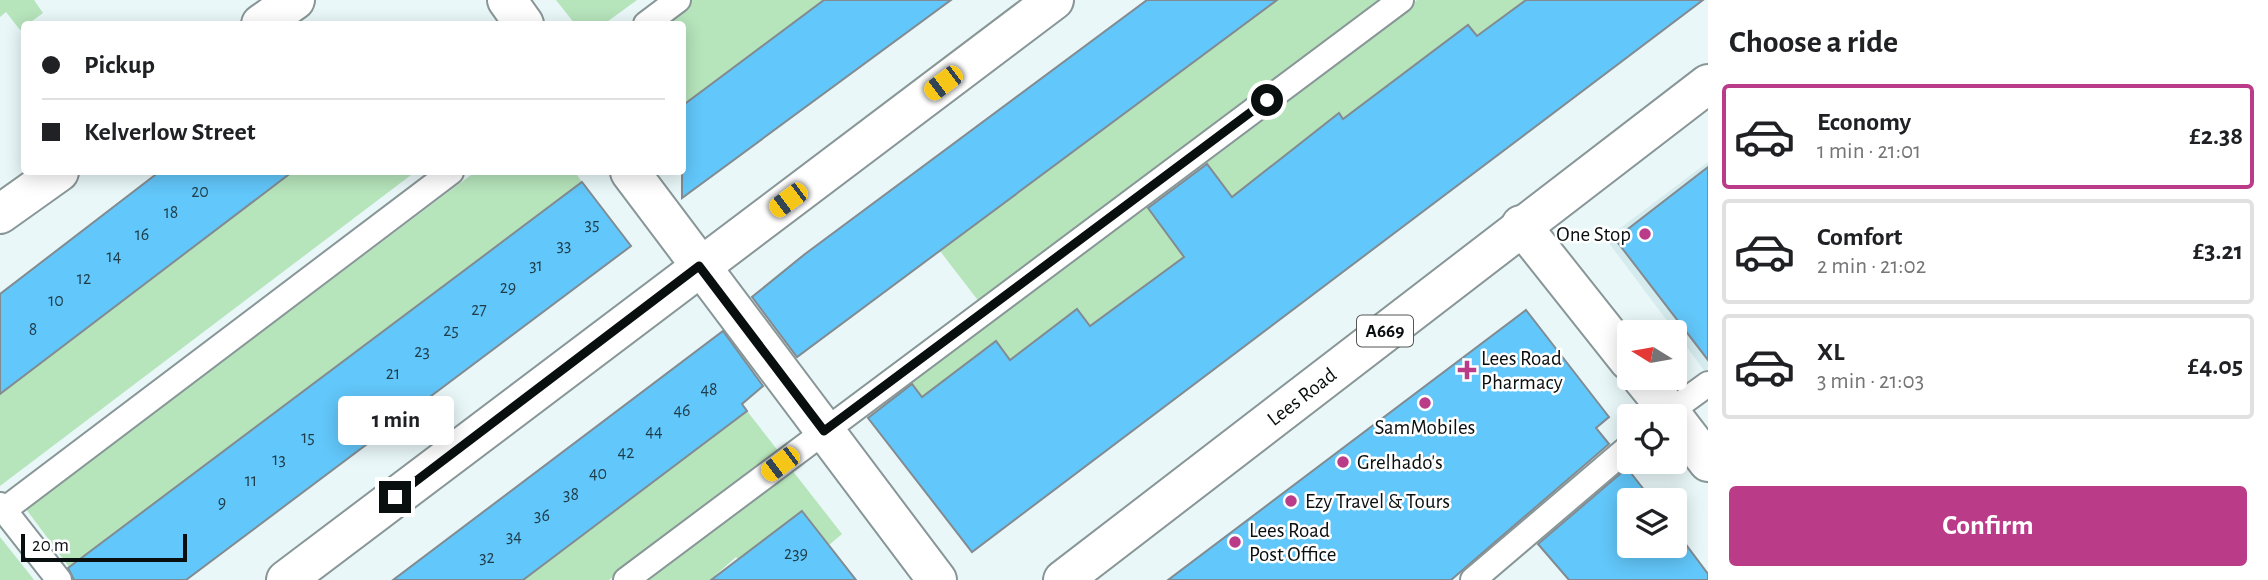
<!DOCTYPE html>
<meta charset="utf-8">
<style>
:root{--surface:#fff;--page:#f6f6f6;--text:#202124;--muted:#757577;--line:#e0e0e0;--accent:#ba3b87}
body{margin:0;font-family:"Alegreya Sans",sans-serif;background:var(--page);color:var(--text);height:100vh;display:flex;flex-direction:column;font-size:26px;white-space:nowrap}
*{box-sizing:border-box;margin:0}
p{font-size:23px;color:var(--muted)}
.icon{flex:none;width:38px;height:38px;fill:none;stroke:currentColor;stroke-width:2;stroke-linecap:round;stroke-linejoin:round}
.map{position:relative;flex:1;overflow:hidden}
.drawer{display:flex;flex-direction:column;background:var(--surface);width:560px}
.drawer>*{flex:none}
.banner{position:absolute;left:21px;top:21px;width:665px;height:154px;border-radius:7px;box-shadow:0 4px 18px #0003;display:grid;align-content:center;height:154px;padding:0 21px;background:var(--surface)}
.needle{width:46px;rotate:281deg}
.fabs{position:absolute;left:1617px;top:320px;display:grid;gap:14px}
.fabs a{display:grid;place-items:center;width:70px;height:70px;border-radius:7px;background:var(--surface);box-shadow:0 4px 18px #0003;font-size:35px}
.scale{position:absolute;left:21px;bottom:18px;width:166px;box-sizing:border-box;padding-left:7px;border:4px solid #090e0e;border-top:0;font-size:19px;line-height:24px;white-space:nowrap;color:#090e0e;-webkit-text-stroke:5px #fff;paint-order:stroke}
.end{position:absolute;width:32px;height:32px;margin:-16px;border:9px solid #090e0e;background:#fff;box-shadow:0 0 0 4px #fff}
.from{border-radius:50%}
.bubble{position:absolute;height:49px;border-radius:7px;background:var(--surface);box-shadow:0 4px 18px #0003;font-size:23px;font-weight:700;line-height:49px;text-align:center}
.car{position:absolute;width:21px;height:42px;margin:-21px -10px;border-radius:9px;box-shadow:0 0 5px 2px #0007;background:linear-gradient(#f5c518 24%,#345 0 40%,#f5c518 0 76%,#345 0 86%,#f5c518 0)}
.banner b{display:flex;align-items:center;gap:24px;height:66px;font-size:26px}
.banner b+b{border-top:2px solid var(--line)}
.banner i{width:18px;height:18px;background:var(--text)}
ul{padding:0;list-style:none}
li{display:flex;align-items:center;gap:21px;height:105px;margin:0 14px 10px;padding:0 7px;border:4px solid var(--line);border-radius:7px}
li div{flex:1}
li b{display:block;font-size:26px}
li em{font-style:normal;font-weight:700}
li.active{border-color:var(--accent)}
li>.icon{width:63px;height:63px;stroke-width:1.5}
h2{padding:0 21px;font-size:32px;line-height:84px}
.action{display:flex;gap:14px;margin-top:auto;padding:14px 21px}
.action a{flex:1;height:80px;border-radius:7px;background:var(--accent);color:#fff;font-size:28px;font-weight:700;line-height:80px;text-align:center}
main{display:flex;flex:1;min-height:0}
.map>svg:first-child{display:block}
.built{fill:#d5ebee}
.green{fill:#b6e4bb}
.building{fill:#62c7fa;stroke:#818b91;stroke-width:2}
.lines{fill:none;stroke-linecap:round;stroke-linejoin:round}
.service-casing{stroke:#899697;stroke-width:28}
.minor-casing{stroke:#899697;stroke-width:42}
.primary-casing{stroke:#899697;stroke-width:42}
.service{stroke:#fff;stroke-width:24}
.minor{stroke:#fff;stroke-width:38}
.primary{stroke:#fff;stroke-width:38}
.route{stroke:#090e0e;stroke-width:9}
.poi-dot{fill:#ba3b87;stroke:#fff;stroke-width:2.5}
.labels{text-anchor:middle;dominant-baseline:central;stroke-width:5;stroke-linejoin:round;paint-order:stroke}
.number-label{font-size:18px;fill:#1f3c49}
.shield{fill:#fff;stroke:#535656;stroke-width:2}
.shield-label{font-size:19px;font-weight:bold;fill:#090e0e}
.poi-label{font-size:21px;fill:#090e0e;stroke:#fff;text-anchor:start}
.street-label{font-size:21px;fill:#090e0e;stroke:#fff}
</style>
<main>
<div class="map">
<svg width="1708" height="580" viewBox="0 0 1708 580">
<rect width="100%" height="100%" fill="#e9f7f8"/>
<!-- built -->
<polygon class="built" points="1708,162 1708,373 1707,374 1606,239"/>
<!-- green -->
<g class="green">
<polygon points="0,0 34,0 43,13 20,30 6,12 0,17"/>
<polygon points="556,0 637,0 604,24 575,24"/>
<polygon points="692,0 826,0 683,106 682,24 660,24"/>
<polygon points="1277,0 1381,0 980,303 940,251"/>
<polygon points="1417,0 1526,0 1501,18 1494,60 1468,25 1429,54 1431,108 1404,72 1368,100 1370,153 1339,113 1234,198 1205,161"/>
<polygon points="292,172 415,172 0,486 0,393"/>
<polygon points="475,172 575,172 582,182 69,567 26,509"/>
<polygon points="1145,204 1201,279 1190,288 1173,265 1090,327 1077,309 1014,364 995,341 978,355 936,413 911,382"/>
<polygon points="747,411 779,452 609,580 523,580"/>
<polygon points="792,470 842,534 829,545 801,511 769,537 756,580 736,557 710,580 649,580"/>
<polygon points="0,537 31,576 34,580 0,580"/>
</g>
<!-- building -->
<g class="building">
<polygon points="824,0 951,0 682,198 682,106"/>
<polygon points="1147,0 1277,0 797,357 752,297 805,254"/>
<polygon points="1526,0 1703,0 972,552 868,418 912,384 922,397 996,341 1010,360 1077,309 1090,326 1184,257 1148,208 1207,164 1232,197 1339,113 1343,119 1468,25 1477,36"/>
<polygon points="1708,167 1708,360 1615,239"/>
<polygon points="159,172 292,172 0,394 0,294"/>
<polygon points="582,182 631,246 186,580 74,580 68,568"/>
<polygon points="1526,310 1609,417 1596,428 1609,444 1451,580 1168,580"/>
<polygon points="723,331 763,386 742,404 747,411 592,528 523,580 393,580"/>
<polygon points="1627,468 1652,500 1629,500 1629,546 1675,546 1675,530 1708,574 1708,580 1569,580 1538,544"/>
<polygon points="802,511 856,580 711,580"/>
</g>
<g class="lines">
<!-- service casing -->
<g class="service-casing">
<g id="service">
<polyline points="646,24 678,0"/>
<polyline points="1664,416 1708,384"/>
<polyline points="0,505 59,580"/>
<polyline points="4,510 451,172"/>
<polyline points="626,580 1401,0"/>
<polyline points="1473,580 1629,447"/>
</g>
</g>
<!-- minor casing -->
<g class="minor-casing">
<g id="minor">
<polyline points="507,0 524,24"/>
<polyline points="261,24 295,0"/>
<polyline points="630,172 937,580"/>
<polyline points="0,214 59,172"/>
<polyline points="1521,225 1629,361"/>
<polyline points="1642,378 1673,416"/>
<polyline points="1675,419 1708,462"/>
<polyline points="286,580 1054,0"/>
</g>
</g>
<!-- primary casing -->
<g class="primary-casing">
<g id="primary">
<path id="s1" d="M1063,580L1708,84"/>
</g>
</g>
<!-- service -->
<use href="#service" class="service"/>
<!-- minor -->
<use href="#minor" class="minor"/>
<!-- primary -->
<use href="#primary" class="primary"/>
</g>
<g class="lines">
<!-- route -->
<polyline class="route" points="395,497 699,266 824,431 1267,100"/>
</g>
<!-- markers -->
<g class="poi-dot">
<circle cx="1645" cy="234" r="7"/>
<path d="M1463.5 359.5h7v7h7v7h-7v7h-7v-7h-7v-7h7z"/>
<circle cx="1425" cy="403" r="7"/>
<circle cx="1343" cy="462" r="7"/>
<circle cx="1291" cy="501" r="7"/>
<circle cx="1235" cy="542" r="7"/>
</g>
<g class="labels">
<!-- number labels -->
<g class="number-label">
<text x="200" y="192">20</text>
<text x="171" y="213">18</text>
<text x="592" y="225">35</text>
<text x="142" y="235">16</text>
<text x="564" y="246">33</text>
<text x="114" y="257">14</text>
<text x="536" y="266">31</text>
<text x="84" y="279">12</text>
<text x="508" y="288">29</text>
<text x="56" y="301">10</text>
<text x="479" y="310">27</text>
<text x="33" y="330">8</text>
<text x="451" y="331">25</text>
<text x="422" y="352">23</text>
<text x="393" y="374">21</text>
<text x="709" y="390">48</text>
<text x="682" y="411">46</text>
<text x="654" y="432">44</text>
<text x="308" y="438">15</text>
<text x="626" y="453">42</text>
<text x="279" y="460">13</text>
<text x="598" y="474">40</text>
<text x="251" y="481">11</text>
<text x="571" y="495">38</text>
<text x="222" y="503">9</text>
<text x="542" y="516">36</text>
<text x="514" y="537">34</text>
<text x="796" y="554">239</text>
<text x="487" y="558">32</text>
</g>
<!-- shield labels -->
<rect class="shield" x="1357" y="315.5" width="56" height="31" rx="5"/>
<g class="shield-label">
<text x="1385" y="331">A669</text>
</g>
<!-- poi labels -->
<g class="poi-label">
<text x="1631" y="234" text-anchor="end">One Stop</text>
<text x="1481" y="358">Lees Road<tspan x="1481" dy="24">Pharmacy</tspan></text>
<text x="1425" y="427" text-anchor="middle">SamMobiles</text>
<text x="1357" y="462">Grelhado's</text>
<text x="1305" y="501">Ezy Travel &amp; Tours</text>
<text x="1249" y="530">Lees Road<tspan x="1249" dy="24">Post Office</tspan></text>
</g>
<!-- street labels -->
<g class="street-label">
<text stroke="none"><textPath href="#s1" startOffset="301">Lees Road</textPath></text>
</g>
</g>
</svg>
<div class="fabs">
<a><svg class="needle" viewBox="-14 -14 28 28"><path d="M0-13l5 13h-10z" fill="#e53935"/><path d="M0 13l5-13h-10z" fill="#757577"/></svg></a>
<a><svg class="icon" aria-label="locate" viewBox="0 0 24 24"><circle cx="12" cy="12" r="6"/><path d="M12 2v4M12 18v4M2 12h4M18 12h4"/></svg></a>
<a><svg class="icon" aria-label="layers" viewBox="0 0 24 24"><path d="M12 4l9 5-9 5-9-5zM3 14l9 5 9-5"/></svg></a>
</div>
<div class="scale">20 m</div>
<i class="end from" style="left:1267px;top:100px"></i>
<i class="end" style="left:395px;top:497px"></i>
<div class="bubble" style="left:338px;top:396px;width:116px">1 min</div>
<i class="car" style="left:943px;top:83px;rotate:233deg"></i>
<i class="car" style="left:788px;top:200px;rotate:233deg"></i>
<i class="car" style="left:780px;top:464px;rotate:233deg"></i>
<div class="banner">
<b><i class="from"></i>Pickup</b>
<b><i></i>Kelverlow Street</b>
</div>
</div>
<section class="drawer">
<h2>Choose a ride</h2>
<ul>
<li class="active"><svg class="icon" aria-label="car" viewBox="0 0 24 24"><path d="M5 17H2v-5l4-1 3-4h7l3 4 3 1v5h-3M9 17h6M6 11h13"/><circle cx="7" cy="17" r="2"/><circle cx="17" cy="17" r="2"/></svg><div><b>Economy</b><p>1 min · 21:01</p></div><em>£2.38</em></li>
<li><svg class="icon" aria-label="car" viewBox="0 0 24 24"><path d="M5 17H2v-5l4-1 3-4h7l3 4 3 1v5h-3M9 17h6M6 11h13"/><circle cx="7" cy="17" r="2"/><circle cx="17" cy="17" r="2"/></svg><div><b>Comfort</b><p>2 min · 21:02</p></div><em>£3.21</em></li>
<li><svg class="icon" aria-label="car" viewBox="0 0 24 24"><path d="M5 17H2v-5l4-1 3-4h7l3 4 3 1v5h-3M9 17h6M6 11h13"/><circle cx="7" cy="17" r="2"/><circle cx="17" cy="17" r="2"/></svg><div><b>XL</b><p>3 min · 21:03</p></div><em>£4.05</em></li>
</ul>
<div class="action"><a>Confirm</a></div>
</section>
</main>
